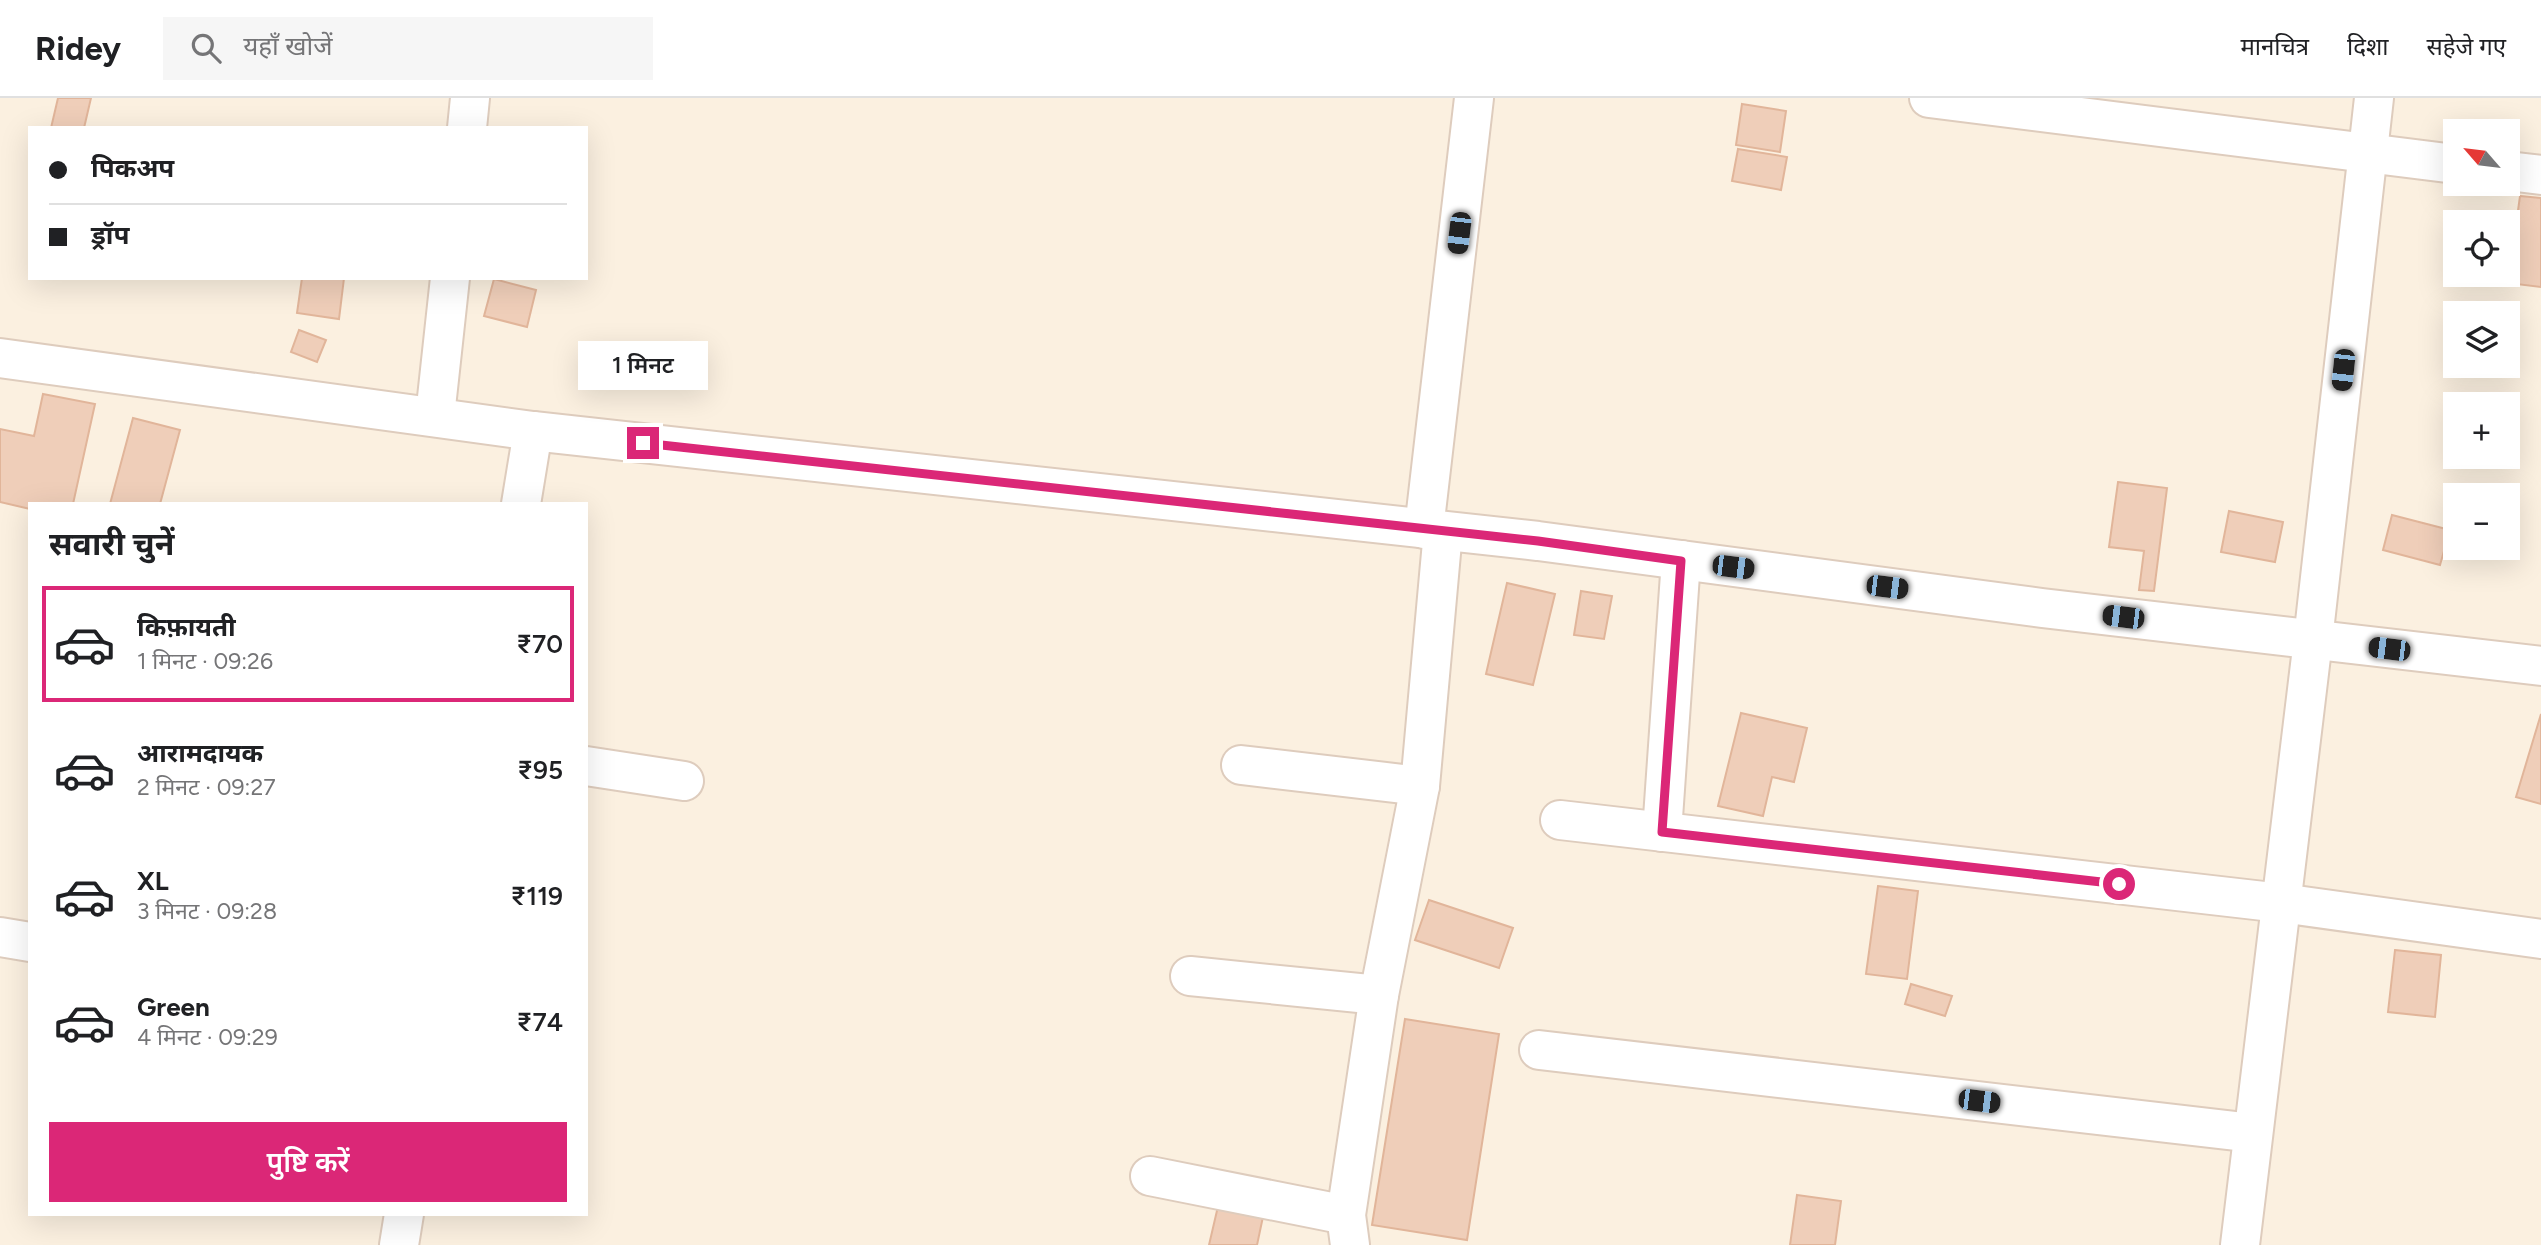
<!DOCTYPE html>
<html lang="hi">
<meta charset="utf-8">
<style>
:root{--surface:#fff;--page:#f6f6f6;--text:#202124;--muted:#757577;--line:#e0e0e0;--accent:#db2777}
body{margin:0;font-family:Figtree,"Noto Sans Devanagari",sans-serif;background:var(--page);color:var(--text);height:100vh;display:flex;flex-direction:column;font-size:26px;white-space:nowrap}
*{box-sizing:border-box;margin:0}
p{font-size:23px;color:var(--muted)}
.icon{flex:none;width:38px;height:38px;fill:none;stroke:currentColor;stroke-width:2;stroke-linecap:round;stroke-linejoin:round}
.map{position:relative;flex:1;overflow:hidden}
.panel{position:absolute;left:28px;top:404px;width:560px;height:714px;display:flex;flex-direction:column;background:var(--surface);border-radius:0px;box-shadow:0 7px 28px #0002}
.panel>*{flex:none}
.banner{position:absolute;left:28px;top:28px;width:560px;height:154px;border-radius:0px;box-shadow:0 7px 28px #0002;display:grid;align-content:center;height:154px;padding:0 21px;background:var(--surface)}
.needle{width:46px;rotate:298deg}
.fabs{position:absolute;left:2443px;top:21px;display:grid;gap:14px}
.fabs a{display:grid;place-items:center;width:77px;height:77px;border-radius:0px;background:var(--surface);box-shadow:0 7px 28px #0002;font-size:35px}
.end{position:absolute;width:32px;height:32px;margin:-16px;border:9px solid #db2777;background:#fff;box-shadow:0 0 0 4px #fff}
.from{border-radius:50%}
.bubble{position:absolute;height:49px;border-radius:0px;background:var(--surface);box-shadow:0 7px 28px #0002;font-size:23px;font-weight:600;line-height:49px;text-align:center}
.car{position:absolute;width:21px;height:42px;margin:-21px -10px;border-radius:9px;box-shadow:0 0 5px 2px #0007;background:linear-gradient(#222 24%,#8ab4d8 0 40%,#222 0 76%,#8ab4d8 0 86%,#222 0)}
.banner b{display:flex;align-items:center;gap:24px;height:66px;font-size:26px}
.banner b+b{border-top:2px solid var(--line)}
.banner i{width:18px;height:18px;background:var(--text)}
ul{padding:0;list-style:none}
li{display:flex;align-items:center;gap:21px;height:116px;margin:0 14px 10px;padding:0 7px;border:4px solid transparent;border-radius:0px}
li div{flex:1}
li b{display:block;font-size:26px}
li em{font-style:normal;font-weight:600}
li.selected{border-color:var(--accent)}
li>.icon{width:63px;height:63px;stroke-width:1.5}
h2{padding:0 21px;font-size:32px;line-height:84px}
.cta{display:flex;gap:14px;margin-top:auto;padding:14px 21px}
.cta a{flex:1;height:80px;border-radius:0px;background:var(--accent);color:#fff;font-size:28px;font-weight:600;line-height:80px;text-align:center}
header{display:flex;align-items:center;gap:42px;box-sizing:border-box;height:98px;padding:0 35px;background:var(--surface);border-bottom:2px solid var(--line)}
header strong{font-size:33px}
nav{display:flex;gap:38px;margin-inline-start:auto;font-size:24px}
.search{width:490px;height:63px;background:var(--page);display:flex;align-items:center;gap:18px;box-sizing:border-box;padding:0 24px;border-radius:0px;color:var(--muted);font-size:26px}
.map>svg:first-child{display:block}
.building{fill:#efceb9;stroke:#e1b59a;stroke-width:2}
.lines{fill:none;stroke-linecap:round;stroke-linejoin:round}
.street-casing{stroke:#deccbd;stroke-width:42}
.street{stroke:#fff;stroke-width:38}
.route{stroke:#db2777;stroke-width:9}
</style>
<header>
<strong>Ridey</strong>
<div class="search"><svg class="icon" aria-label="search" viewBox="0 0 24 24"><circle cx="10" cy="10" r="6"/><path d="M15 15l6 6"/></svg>यहाँ खोजें</div>
<nav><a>मानचित्र</a><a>दिशा</a><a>सहेजे गए</a></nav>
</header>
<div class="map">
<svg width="2541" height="1147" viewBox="0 0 2541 1147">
<rect width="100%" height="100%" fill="#fbf0e0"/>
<!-- building -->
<g class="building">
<polygon points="58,0 91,0 84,30 51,30"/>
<polygon points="1742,6 1786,13 1780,54 1736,47"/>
<polygon points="1738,51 1787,59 1781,92 1732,83"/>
<polygon points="2520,98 2541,100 2541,189 2508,185"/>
<polygon points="302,180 344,180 339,221 297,215"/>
<polygon points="494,181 536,192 527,229 484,218"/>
<polygon points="299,232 326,242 317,264 291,254"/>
<polygon points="43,296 95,306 73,406 30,406 30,411 0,404 0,331 34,338"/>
<polygon points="133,320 180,332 160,406 110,406"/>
<polygon points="2118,384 2167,390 2154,493 2139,492 2144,453 2109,449"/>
<polygon points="2229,413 2283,424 2275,464 2221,454"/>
<polygon points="2392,417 2450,432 2440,467 2383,452"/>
<polygon points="1507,485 1555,496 1533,587 1486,576"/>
<polygon points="1581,493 1612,498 1604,541 1574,537"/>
<polygon points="1741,615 1807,630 1794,684 1772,679 1763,718 1718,708"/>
<polygon points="2541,616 2541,706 2516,699"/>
<polygon points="1878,788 1918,793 1907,881 1866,876"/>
<polygon points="1429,802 1513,830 1499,870 1415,842"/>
<polygon points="2395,852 2441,857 2435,919 2388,914"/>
<polygon points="1911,886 1952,898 1945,918 1905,906"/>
<polygon points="1405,921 1499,936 1467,1142 1372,1127"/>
<polygon points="1797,1097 1841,1103 1835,1147 1790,1147"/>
<polygon points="1219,1104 1264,1114 1257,1147 1209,1147"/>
</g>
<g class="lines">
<!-- street casing -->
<g class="street-casing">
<g id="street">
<polyline points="1929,0 2455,66"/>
<polyline points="467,30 470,0"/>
<polyline points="2508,73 2541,77"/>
<polyline points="0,260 533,333 1538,443 2042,510 2541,568"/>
<polyline points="435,318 450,180"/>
<polyline points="521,406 533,333"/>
<polyline points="1424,431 1474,0"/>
<polyline points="1241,667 1420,688"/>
<polyline points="586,668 684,683"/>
<polyline points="1560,722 2281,805 2541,841"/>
<polyline points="1662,734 1681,462"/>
<polyline points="0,839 30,844"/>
<polyline points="1190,878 1379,897"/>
<polyline points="1539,952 2253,1035"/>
<polyline points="1150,1078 1346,1117"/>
<polyline points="399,1147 404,1116"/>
<polyline points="1350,1147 1346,1117 1379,897 1420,688 1443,433"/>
<polyline points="2240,1147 2313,542 2374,0"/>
</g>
</g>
<!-- street -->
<use href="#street" class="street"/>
</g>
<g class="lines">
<!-- route -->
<polyline class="route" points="643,345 1538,443 1681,463 1662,734 2119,786"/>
</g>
</svg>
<div class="fabs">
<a><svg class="needle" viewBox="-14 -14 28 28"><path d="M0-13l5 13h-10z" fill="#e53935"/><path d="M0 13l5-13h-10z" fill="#757577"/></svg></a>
<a><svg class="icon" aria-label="locate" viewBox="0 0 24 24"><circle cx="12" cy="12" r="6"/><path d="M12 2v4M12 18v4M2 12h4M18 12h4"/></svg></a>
<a><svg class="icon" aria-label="layers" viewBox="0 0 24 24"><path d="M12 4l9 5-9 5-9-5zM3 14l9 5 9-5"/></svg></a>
<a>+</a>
<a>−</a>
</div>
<i class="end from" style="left:2119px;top:786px"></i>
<i class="end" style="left:643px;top:345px"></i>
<div class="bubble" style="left:578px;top:243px;width:130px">1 मिनट</div>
<i class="car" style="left:1459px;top:135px;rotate:187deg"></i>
<i class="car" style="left:2343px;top:272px;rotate:186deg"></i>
<i class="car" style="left:1733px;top:469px;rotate:97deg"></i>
<i class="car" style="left:1887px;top:489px;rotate:97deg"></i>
<i class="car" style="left:2123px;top:519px;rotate:277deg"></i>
<i class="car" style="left:2389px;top:551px;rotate:277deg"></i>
<i class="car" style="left:1979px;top:1003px;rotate:97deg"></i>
<div class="banner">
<b><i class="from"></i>पिकअप</b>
<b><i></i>ड्रॉप</b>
</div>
<section class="panel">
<h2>सवारी चुनें</h2>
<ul>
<li class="selected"><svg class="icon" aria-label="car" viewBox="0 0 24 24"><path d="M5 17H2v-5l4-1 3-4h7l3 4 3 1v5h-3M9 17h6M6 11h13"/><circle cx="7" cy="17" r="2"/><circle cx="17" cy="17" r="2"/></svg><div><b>किफ़ायती</b><p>1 मिनट · 09:26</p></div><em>₹70</em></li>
<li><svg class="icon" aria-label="car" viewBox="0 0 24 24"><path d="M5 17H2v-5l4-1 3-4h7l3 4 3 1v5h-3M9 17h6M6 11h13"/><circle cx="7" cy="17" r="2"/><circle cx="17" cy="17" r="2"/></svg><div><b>आरामदायक</b><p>2 मिनट · 09:27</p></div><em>₹95</em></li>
<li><svg class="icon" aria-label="car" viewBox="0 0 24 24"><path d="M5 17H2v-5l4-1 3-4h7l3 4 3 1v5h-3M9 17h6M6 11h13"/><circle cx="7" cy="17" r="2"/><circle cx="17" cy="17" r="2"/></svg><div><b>XL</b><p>3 मिनट · 09:28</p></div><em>₹119</em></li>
<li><svg class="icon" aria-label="car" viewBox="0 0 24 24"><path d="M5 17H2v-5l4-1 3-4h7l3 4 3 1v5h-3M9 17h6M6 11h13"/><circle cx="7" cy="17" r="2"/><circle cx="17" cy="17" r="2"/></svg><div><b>Green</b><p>4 मिनट · 09:29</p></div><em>₹74</em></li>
</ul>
<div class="cta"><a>पुष्टि करें</a></div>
</section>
</div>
